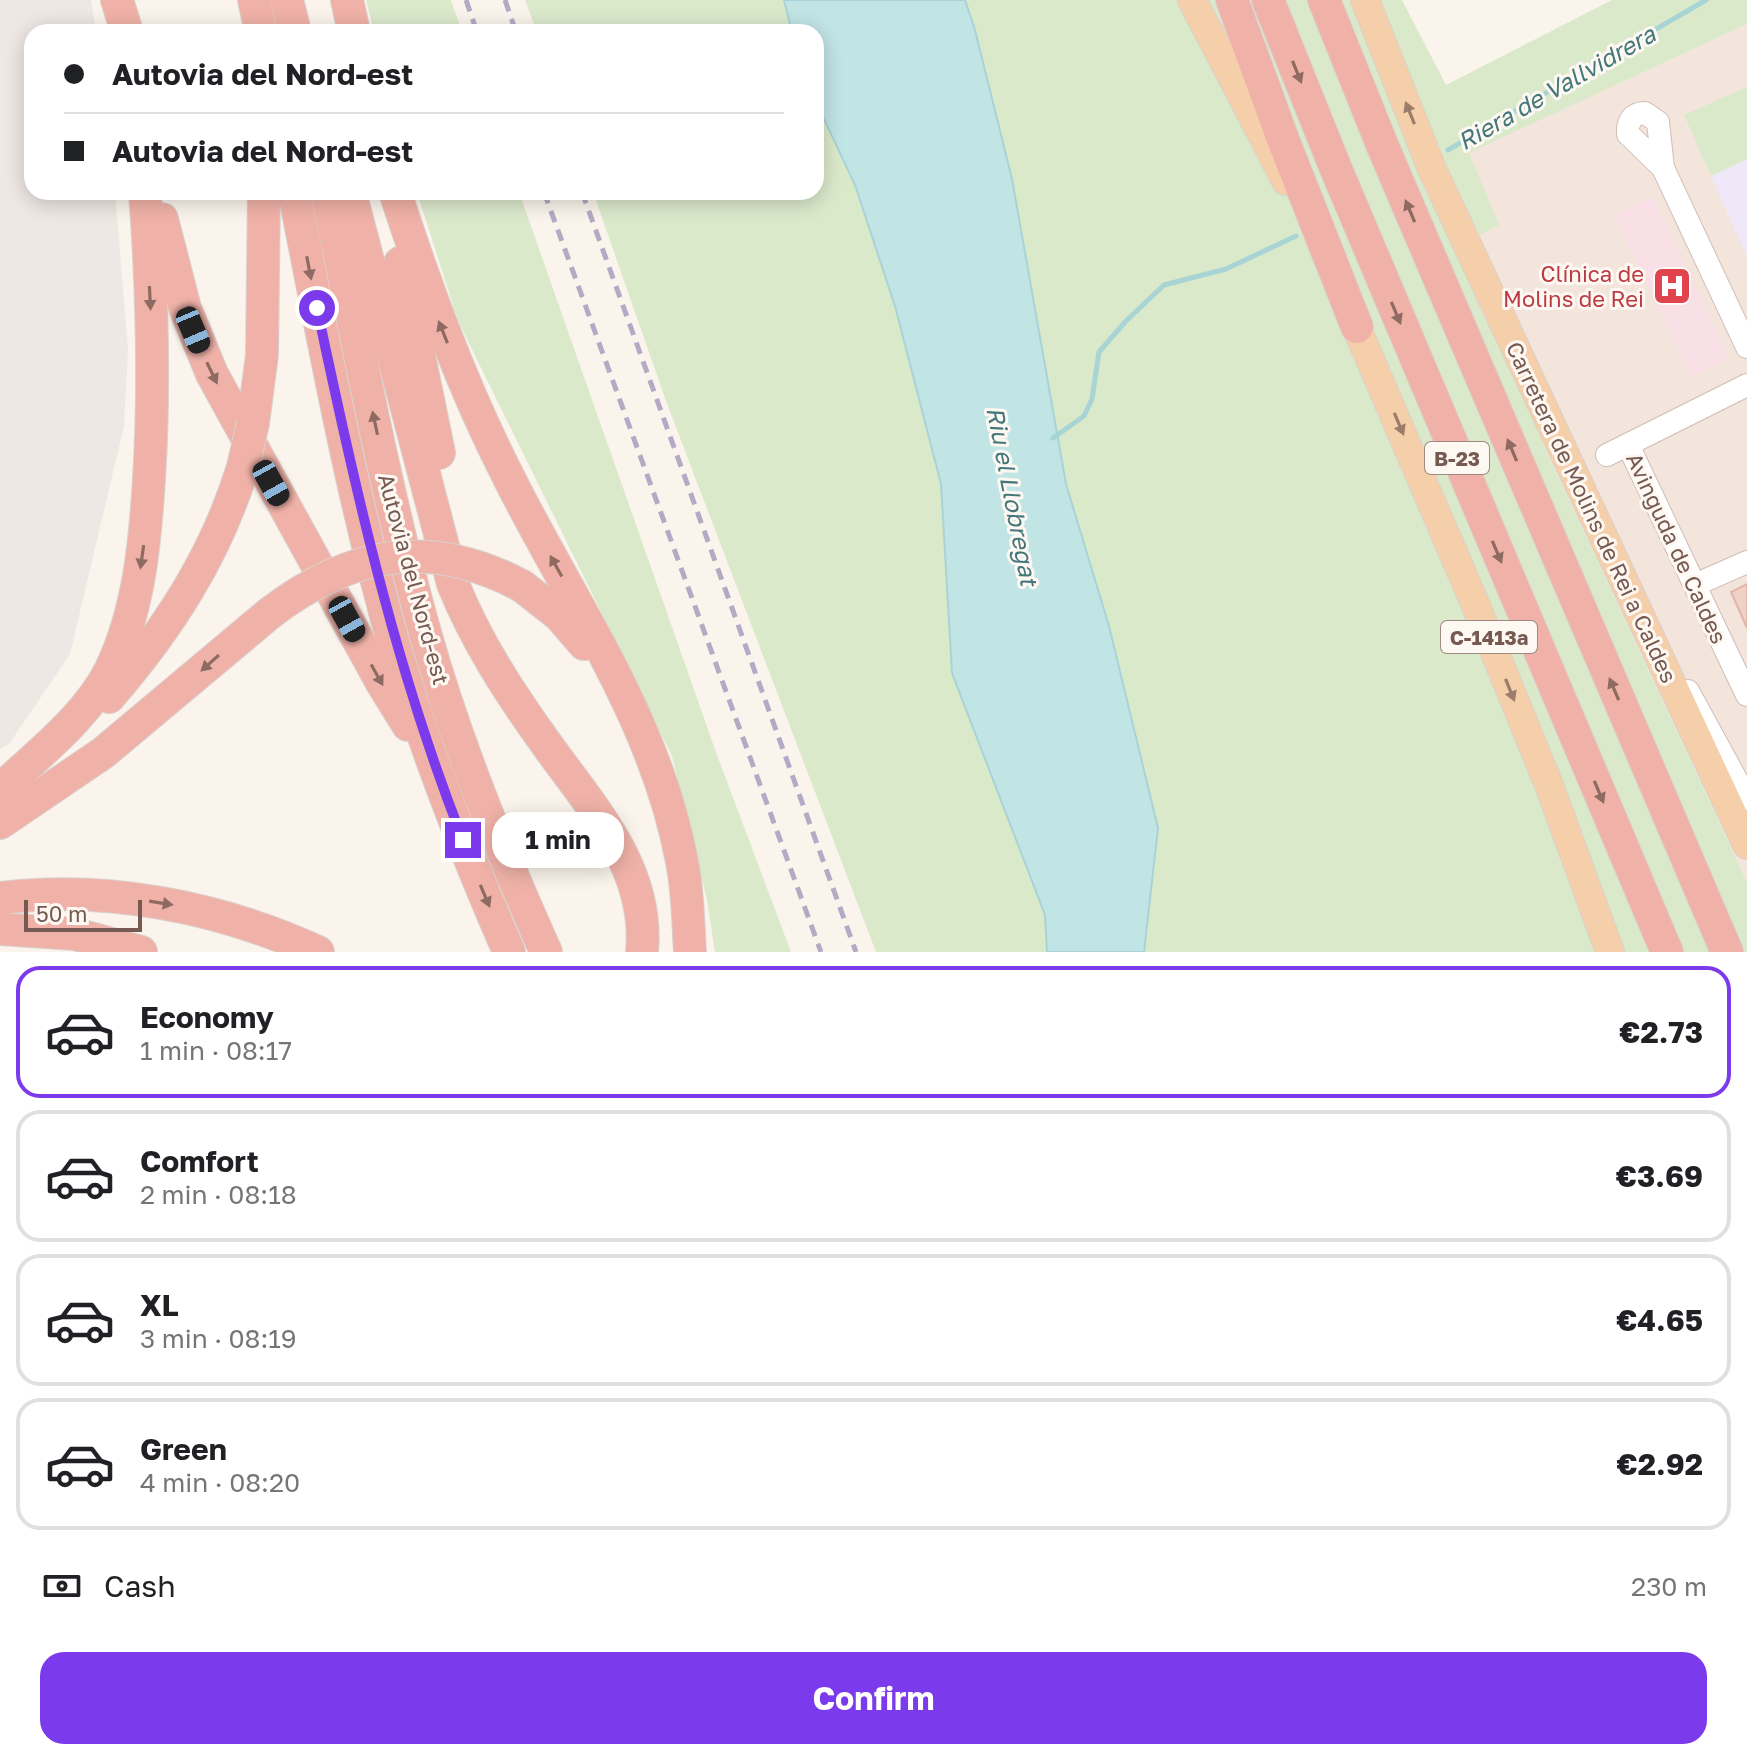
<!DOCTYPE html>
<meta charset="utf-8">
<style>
:root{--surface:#fff;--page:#f6f6f6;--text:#202124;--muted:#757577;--line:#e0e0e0;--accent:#7c3aed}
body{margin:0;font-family:"Golos Text",sans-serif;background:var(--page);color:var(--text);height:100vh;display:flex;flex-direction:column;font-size:30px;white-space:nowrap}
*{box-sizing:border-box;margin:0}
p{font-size:26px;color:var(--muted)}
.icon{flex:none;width:44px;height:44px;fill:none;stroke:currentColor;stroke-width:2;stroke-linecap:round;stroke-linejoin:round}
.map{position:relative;height:952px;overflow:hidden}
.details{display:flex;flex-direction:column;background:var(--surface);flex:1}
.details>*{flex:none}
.guide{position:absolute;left:24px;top:24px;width:800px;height:176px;border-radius:24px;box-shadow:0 4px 20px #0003;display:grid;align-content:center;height:176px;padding:0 40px;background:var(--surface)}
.scale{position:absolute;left:24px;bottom:20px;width:118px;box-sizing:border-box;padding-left:8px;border:4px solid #765950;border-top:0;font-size:22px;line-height:28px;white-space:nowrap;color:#765950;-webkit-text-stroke:6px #fef8f3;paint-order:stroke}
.end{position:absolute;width:36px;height:36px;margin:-18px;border:10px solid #7c3aed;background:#fff;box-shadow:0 0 0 4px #fff}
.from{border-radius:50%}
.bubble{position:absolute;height:56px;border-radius:24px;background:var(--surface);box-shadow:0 4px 20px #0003;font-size:26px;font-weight:700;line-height:56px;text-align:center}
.car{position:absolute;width:24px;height:48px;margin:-24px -12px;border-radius:10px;box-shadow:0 0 6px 2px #0007;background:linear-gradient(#222 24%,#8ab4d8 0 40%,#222 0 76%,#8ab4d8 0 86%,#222 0)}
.guide b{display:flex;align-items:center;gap:28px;height:76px;font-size:30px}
.guide b+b{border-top:2px solid var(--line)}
.guide i{width:20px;height:20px;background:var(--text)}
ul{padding:14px 0 0;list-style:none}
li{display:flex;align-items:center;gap:24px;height:132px;margin:0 16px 12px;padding:0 24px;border:4px solid var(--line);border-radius:24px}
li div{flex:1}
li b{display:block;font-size:30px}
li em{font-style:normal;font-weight:700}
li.current{border-color:var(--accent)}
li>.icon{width:72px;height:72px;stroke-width:1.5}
.pay{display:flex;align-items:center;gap:20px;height:88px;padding:0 40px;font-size:30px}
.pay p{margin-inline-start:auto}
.cta{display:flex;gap:16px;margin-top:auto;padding:16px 40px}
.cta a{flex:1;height:92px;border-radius:24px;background:var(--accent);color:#fff;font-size:32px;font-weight:700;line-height:92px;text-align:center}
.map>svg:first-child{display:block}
.residential{fill:#f3e5db}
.industrial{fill:#eee7e4}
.education{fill:#f0e8f8}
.medical{fill:#f9e0e6}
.green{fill:#dbe9cb}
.water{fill:#c1e4e4;stroke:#a8d4d5;stroke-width:2}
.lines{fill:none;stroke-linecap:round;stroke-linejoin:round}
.stream{stroke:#a8d4d5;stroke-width:5}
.building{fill:#efd1c6;stroke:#e0b6a7;stroke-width:2}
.minor-casing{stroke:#d0bdb4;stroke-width:24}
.major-casing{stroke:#d9d1ce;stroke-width:30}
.highway-casing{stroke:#d9d1ce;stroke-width:34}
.minor{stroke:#fff;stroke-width:22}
.major{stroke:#f4cfaa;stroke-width:28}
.highway{stroke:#f0b2a8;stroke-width:32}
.rail{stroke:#b5aac6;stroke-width:5;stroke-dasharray:12 8;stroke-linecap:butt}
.highway-bridge-casing{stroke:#d9d1ce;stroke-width:34;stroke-linecap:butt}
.highway-bridge{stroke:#f0b2a8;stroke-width:32}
.oneway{fill:#8e6b62}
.oneway2{fill:#9c7c6b}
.route{stroke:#7c3aed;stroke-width:10}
.labels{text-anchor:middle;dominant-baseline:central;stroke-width:6;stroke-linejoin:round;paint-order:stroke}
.shield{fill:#fef8f3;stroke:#9f8981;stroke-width:2}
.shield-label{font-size:20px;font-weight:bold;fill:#765950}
.health-label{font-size:22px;fill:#be3a42;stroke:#fef8f3;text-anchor:end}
.street-label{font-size:22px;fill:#765950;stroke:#fef8f3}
.water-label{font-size:24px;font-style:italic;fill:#447779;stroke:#fef8f3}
</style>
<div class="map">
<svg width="1747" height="952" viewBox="0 0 1747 952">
<rect width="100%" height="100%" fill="#fbf4ec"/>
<!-- residential -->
<polygon class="residential" points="1747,24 1747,882 1543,444 1512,310 1477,236 1468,153"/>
<!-- industrial -->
<polygon class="industrial" points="0,0 91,0 96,32 32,32 32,192 115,192 128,350 124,426 70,654 9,744 0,749"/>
<!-- education -->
<polygon class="education" points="1747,159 1747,257 1711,176"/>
<!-- medical -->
<polygon class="medical" points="1652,196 1729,358 1691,376 1614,215"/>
<!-- green -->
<g class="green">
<polygon points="366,0 451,0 462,32 374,32"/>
<polygon points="525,0 784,0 792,32 537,32"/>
<polygon points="965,0 1402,0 1446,85 1612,0 1747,0 1747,24 1469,153 1499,225 1478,236 1512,310 1543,444 1747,882 1747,952 1144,952 1158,828 1109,626 1066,484 1012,179"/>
<polygon points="1747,87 1747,159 1711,176 1684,115"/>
<polygon points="816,102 855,185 895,306 941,484 953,673 1045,915 1047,952 876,952 666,401 593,192 816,192"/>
<polygon points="417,192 519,192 717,755 791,952 715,952 707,900 672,756 458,321"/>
</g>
<!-- water -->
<polygon class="water" points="784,0 965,0 975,30 1012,179 1066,484 1109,626 1158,828 1144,952 1047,952 1045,915 952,673 941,484 895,306 855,185 816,102 816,32 792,32"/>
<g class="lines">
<!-- stream -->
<g class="stream">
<polyline points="1448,150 1706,0"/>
<polyline points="1053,438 1084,416 1092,399 1099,352 1126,321 1164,285 1226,269 1296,236"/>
</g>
</g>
<!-- building -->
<polygon class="building" points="1747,584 1747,628 1731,592"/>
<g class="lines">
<!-- minor casing -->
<g class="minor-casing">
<g id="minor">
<path d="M1663,168L1628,134C1627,121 1633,113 1645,113L1658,122L1663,168L1747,347"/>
<polyline points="1628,445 1747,695"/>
<polyline points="1607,455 1747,385"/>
<polyline points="1695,585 1747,562"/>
<polyline points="1688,691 1747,799"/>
</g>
</g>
<!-- major casing -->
<g class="major-casing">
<g id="major">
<polyline points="1192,0 1286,181"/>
<polyline points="1365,0 1432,169 1747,845"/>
<polyline points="1348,308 1473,599 1549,785 1610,952"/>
</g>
</g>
<!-- highway casing -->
<g class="highway-casing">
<g id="highway">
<polyline points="117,0 127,32"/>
<polyline points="254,0 261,32"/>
<polyline points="287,0 295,32"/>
<polyline points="347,0 354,32"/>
<polyline points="1232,0 1284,142 1357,327"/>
<polyline points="1268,0 1336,169 1667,952"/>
<polyline points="1324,0 1383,147 1727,952"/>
<path d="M294,192C324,342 351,493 393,641C424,747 465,851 509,952"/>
<path d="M327,192C357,338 384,486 424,629C455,740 499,847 546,952"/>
<path d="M350,192L453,584C476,641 509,692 545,742C590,806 650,867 642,952"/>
<path d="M395,192C427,290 462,386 509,478C572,604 656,720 682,862C688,891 688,922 690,952"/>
<polyline points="162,219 185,308 212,374 382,683 408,725"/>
<polyline points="400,263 439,453"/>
<polyline points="253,423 262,355 264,192"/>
<polyline points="522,586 559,615 584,644"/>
<path d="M109,697C169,628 216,555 243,467"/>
<path d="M0,790C38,754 87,717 111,669C139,609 145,544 149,479C155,383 152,287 145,192"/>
<polyline points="0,823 103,753 270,613"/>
<path d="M0,898C108,885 220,907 318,952"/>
<polyline points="0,929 75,934 141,952"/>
</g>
</g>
<!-- minor -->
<use href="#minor" class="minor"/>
<!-- major -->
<use href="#major" class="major"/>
<!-- highway -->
<use href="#highway" class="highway"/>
<!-- rail -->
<g class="rail">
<polyline points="466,0 477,32"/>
<polyline points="505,0 516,32"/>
<polyline points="544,192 821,952"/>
<polyline points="582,192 856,952"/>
</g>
<!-- highway-bridge casing -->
<g class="highway-bridge-casing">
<g id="highway-bridge">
<polyline points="243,467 253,423"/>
<path d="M270,613C351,551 430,537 522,586"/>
</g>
</g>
<!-- highway-bridge -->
<use href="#highway-bridge" class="highway-bridge"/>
</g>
<!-- one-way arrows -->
<defs><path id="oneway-solid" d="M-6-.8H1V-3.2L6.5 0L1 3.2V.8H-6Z" transform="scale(2)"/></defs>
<g class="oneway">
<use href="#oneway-solid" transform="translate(1297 72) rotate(68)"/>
<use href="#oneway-solid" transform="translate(1410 211) rotate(-113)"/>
<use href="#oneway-solid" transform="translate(309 268) rotate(79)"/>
<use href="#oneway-solid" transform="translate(150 298) rotate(87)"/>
<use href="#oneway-solid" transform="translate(1396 313) rotate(67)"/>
<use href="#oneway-solid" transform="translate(443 332) rotate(-112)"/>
<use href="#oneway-solid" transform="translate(212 373) rotate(64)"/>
<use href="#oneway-solid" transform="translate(375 423) rotate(-102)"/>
<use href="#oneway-solid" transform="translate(1512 450) rotate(-113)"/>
<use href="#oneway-solid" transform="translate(1497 552) rotate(67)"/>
<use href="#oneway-solid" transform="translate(142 557) rotate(98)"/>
<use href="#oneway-solid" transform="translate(556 566) rotate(-119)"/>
<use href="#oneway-solid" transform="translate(210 663) rotate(138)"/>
<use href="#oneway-solid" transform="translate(377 675) rotate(61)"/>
<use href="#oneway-solid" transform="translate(1614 689) rotate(-113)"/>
<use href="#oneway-solid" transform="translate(1599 792) rotate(67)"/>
<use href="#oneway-solid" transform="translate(485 896) rotate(67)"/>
<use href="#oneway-solid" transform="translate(161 903) rotate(9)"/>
</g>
<g class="oneway2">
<use href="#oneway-solid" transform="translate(1410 113) rotate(-112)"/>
<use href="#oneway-solid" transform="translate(1399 424) rotate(67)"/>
<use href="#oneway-solid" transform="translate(1510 690) rotate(68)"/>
</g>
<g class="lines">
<!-- route -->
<path class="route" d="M317,308C355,489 395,668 463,840"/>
</g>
<!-- icons -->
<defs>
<g id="hospital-square" transform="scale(2)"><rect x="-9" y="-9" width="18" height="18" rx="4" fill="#e0444e" stroke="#fef8f3"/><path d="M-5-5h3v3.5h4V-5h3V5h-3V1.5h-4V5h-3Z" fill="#fff"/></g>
</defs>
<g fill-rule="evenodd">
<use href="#hospital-square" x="1672" y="286"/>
</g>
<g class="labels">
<!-- shield labels -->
<g class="shield">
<rect x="1425" y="442" width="64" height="32" rx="6"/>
<rect x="1441" y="621" width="96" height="32" rx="6"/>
</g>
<g class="shield-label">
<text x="1457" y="458">B-23</text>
<text x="1489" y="637">C-1413a</text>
</g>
<!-- health labels -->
<g class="health-label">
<text x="1644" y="273">Clínica de<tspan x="1644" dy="25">Molins de Rei</tspan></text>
</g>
<!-- street labels -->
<g class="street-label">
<text transform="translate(1592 512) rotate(65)">Carretera de Molins de Rei a Caldes</text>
<text transform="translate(1677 548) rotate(65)">Avinguda de Caldes</text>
<text transform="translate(414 579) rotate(75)">Autovia del Nord-est</text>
</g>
<!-- water labels -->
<g class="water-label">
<text transform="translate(1556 87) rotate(-30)">Riera de Vallvidrera</text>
<text transform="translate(1013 496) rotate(79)">Riu el Llobregat</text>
</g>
</g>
</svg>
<div class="scale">50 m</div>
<i class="end from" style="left:317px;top:308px"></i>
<i class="end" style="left:463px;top:840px"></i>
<div class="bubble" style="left:492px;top:812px;width:132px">1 min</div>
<i class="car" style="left:193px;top:330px;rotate:157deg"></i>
<i class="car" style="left:271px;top:483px;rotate:151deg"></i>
<i class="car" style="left:347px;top:619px;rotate:151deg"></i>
<div class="guide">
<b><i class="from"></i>Autovia del Nord-est</b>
<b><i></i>Autovia del Nord-est</b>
</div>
</div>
<section class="details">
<ul>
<li class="current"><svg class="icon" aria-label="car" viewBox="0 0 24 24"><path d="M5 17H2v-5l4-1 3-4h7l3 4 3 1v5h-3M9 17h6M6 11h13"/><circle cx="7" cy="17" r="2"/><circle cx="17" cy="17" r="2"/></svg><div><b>Economy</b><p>1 min · 08:17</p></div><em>€2.73</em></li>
<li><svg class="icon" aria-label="car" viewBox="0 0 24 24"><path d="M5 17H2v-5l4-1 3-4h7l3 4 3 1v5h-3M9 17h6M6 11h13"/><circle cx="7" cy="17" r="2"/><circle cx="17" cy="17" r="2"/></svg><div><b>Comfort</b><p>2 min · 08:18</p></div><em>€3.69</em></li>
<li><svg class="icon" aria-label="car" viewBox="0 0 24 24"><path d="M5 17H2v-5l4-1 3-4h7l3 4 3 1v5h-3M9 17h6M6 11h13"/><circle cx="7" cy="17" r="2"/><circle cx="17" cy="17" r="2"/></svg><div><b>XL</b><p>3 min · 08:19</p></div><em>€4.65</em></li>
<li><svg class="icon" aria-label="car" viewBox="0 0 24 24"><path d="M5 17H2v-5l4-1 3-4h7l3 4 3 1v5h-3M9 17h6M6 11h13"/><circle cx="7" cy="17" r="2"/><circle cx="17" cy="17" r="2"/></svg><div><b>Green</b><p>4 min · 08:20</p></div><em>€2.92</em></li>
</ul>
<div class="pay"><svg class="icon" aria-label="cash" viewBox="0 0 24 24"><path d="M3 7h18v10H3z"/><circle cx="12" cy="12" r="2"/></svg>Cash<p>230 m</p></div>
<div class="cta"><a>Confirm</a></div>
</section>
